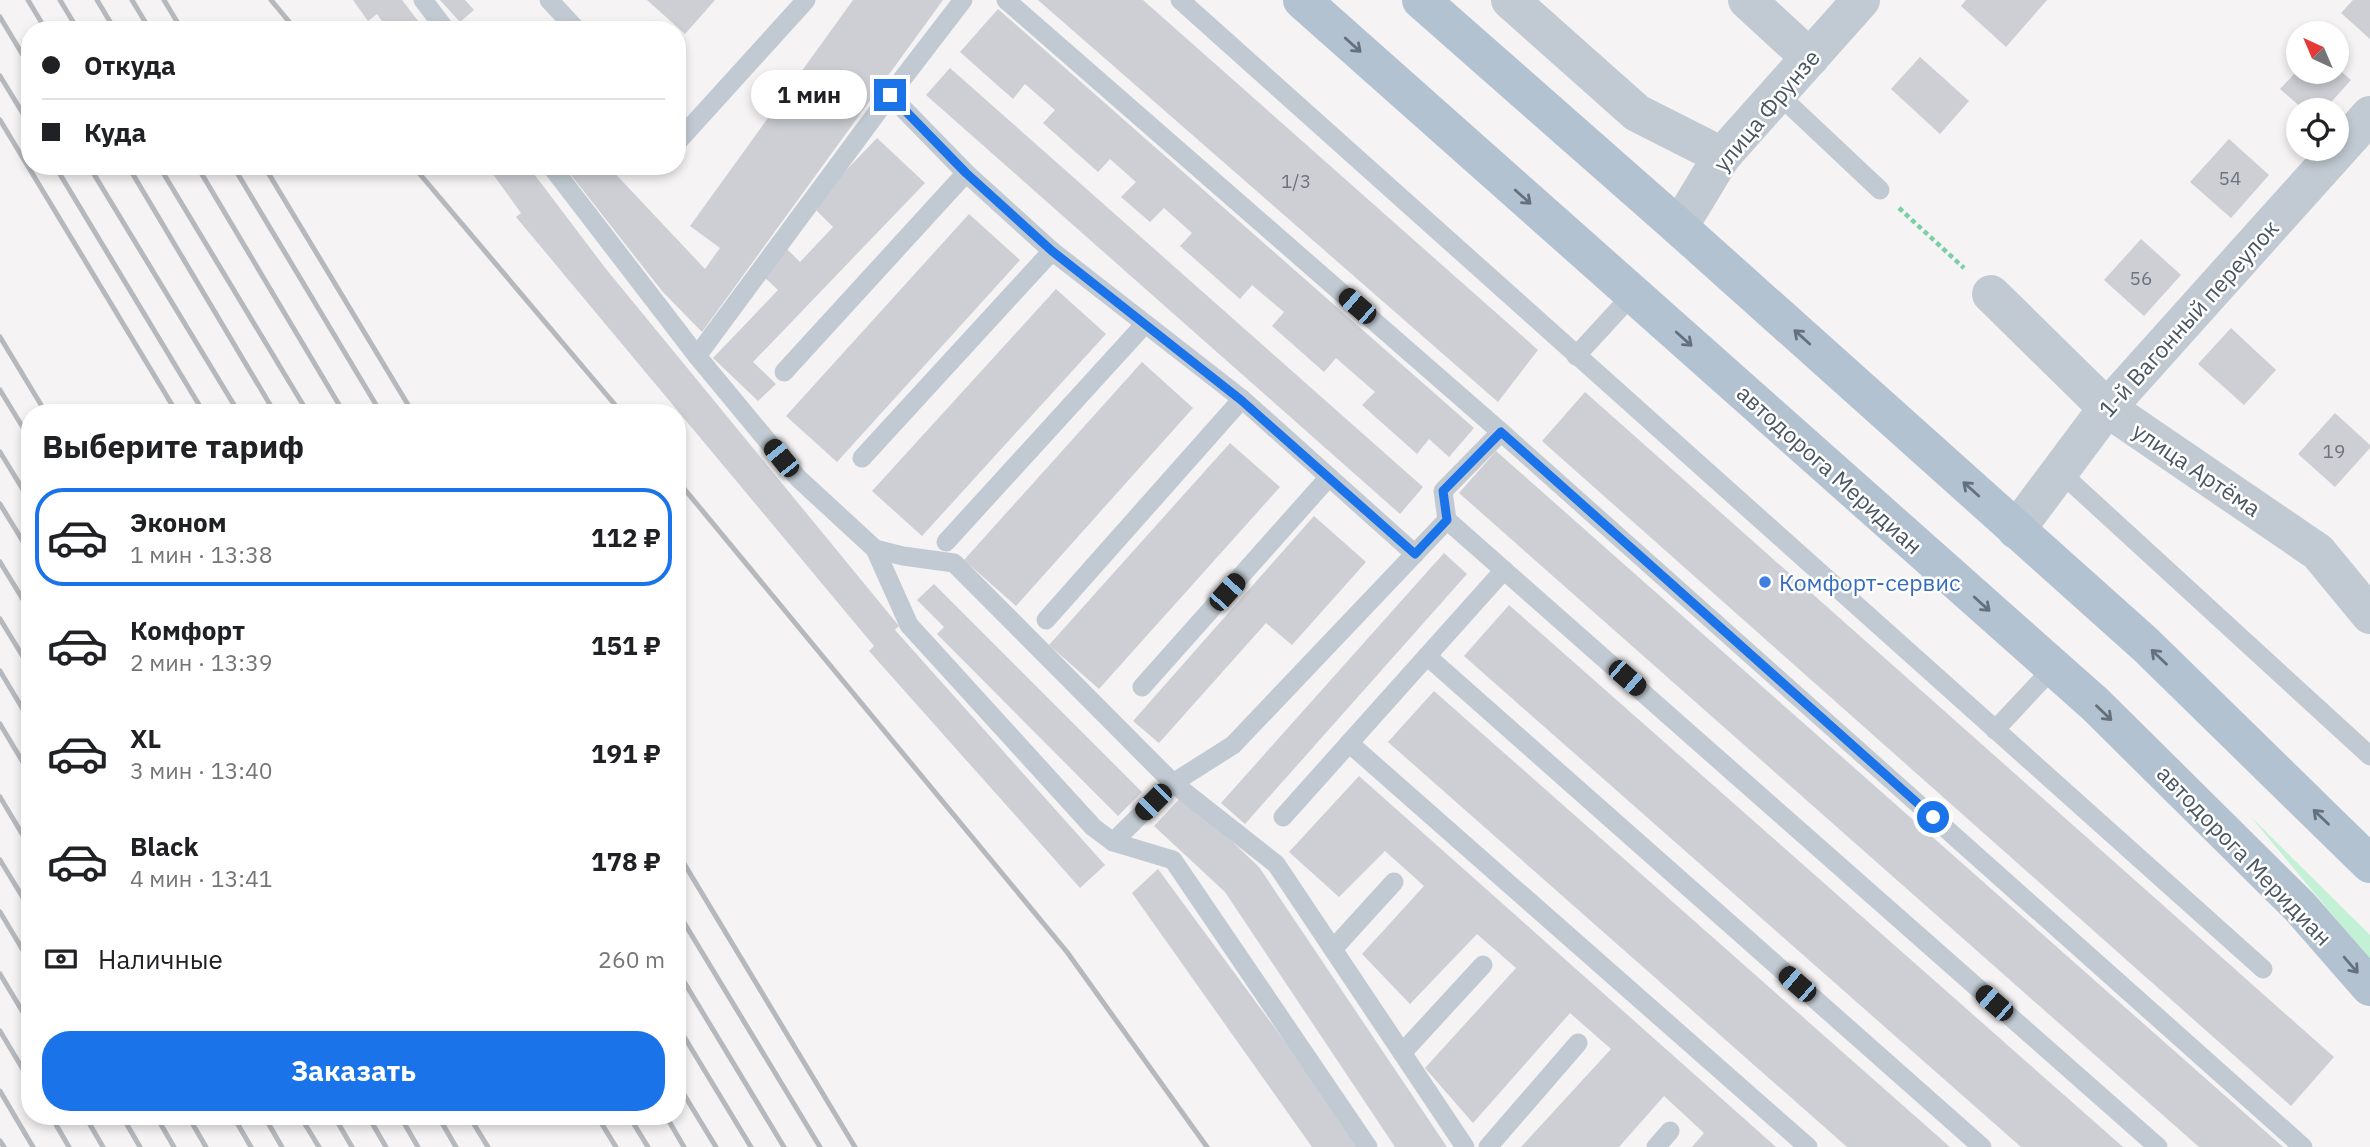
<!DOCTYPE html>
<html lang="ru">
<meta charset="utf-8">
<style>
:root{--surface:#fff;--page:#f6f6f6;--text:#202124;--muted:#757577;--line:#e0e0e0;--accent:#1a73e8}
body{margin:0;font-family:"IBM Plex Sans",sans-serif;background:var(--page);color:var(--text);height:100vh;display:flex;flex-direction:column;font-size:26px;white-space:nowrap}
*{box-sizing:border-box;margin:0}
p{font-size:23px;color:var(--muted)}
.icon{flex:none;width:38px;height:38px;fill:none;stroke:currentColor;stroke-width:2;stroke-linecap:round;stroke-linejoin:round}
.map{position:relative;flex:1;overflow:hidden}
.panel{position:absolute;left:21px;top:404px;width:665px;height:721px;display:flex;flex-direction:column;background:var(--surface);border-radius:28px;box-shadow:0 4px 10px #0003}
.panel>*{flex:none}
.top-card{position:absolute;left:21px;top:21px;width:665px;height:154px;border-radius:28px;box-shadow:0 4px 10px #0003;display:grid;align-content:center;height:154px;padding:0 21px;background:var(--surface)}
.needle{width:46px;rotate:316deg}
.tools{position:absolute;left:2286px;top:21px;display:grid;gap:14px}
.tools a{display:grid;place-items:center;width:63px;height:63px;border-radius:50%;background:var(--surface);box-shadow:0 4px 10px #0003;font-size:35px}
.end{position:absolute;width:32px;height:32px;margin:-16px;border:9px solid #1a73e8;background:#fff;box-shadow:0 0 0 4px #fff}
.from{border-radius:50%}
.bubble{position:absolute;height:49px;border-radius:24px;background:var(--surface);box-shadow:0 4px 10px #0003;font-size:23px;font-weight:700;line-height:49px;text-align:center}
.car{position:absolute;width:21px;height:42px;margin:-21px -10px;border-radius:9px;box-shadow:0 0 5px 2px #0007;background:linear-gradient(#222 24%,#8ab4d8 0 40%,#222 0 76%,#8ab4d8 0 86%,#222 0)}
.top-card b{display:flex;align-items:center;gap:24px;height:66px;font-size:26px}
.top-card b+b{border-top:2px solid var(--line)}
.top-card i{width:18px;height:18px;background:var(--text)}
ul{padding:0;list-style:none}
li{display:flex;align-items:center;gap:21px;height:98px;margin:0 14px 10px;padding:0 7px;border:4px solid transparent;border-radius:28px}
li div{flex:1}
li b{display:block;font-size:26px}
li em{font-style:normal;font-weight:700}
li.current{border-color:var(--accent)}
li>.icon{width:63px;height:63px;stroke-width:1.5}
h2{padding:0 21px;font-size:32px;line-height:84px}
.pay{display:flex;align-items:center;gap:18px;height:77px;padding:0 21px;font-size:26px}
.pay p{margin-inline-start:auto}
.primary-button{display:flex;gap:14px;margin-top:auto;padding:14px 21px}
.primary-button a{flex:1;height:80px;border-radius:28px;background:var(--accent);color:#fff;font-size:28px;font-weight:700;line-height:80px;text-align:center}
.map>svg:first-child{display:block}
.green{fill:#c3f1d5}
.building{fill:#cdcfd5}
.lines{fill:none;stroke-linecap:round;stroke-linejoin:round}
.path{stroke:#7ad0a6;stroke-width:4.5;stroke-dasharray:5 3.5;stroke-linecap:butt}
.service{stroke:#c1cad2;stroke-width:19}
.minor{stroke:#c1cad2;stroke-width:38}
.primary{stroke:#b3c2d1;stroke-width:38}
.rail{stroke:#b5b8bd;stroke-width:5}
.oneway{stroke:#64717d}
.route{stroke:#1a73e8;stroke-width:9}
.shop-dot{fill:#3f7fe0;stroke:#fff;stroke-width:2.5}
.labels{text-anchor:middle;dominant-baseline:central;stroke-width:5;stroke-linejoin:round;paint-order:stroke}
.number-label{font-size:19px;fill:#6b747e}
.street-label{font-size:23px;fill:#4a5661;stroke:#fff}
.shop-label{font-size:23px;fill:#366cbe;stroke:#fff;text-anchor:start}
</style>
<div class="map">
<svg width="2370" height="1147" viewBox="0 0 2370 1147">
<rect width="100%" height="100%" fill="#f5f3f3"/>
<!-- green -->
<polygon class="green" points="2251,817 2370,935 2370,960"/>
<!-- building -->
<g class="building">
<polygon points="353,0 402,0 425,30 388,30 377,14 368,21"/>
<polygon points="440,0 465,0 474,10 460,22"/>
<polygon points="647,0 715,0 685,34"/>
<polygon points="853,0 943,0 702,332 662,291 564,166 608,166 705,269 720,248 690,226"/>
<polygon points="1038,0 1143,0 1538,350 1498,402"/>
<polygon points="1966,0 2047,0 2006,47 1961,6"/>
<polygon points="2353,0 2370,0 2370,39 2341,13"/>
<polygon points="998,9 1474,428 1449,457 1429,439 1417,454 1362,405 1375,392 1336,358 1324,372 1272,326 1284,312 1252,285 1240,299 1180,246 1192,233 1164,208 1150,222 1121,197 1136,182 1110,159 1098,172 1043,123 1055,110 1025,84 1013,99 960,52"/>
<polygon points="1920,57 1969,101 1940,134 1891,89"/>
<polygon points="2336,67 2351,80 2324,110 2304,110 2280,89 2296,72 2336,72"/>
<polygon points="950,68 1423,487 1400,514 926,95"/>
<polygon points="877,138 925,183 753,362 776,384 758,401 713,358 778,290 762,275 787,249 800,262 833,227 812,206"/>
<polygon points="2229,139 2269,175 2231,218 2190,182"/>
<polygon points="487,166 528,166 606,269 899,626 895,630 1105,865 1080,888 869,651 874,646 516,217 521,213"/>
<polygon points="969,214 1020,260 837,462 786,416"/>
<polygon points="2141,239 2181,275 2144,316 2104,280"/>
<polygon points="1056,289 1106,334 922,536 872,491"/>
<polygon points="2231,328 2276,370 2244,405 2198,364"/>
<polygon points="1142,362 1193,408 1016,606 964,560"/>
<polygon points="1585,392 2334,1057 2291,1106 1542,441"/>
<polygon points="2335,413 2370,445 2370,448 2335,487 2298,454"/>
<polygon points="1230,443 1280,487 1099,689 1049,645"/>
<polygon points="1496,451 2283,1147 2199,1147 1459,493"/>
<polygon points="1314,516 1366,562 1292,645 1266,623 1159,743 1133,721"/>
<polygon points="1444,553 1467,574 1245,824 1221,803"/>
<polygon points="934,584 1142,792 1118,816 937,634 944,627 917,600"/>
<polygon points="1509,605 2123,1147 2021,1147 1464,656"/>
<polygon points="1434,691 1950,1147 1847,1147 1388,742"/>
<polygon points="1359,776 1776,1147 1692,1147 1704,1133 1664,1096 1619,1147 1521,1147 1611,1049 1570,1013 1473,1123 1425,1068 1516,968 1477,934 1410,1004 1362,954 1424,886 1385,851 1339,897 1289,852"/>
<polygon points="1183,795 1259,867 1447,1147 1395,1147 1225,892 1154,826"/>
<polygon points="1158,869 1336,1111 1360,1147 1312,1147 1132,893"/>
</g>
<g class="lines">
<!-- path -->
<polyline class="path" points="1899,208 1964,268"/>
<!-- service -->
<g class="service">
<polyline points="423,0 446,30"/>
<polyline points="549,0 577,30"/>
<polyline points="1006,0 1501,432 2303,1147"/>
<polyline points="1180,0 2263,969"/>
<polyline points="890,95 966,173 1052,251 1242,399 1415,554"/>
<polyline points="1779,95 1880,190"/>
<polyline points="677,137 680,139 806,0"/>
<polyline points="551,166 697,356 798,478 875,549 903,556 954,563 1173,783 1276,864 1465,1147"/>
<polyline points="697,356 890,95 963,0"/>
<polyline points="1576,356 1633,294"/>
<polyline points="784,372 966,173"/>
<polyline points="862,458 1052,251"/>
<polyline points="2059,471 2370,756"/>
<polyline points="1447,520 1443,491 1501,432"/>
<polyline points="946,542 1144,325"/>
<polyline points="875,549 909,625 1093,827 1113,842 1173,860 1368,1147"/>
<polyline points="1046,620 1242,399"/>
<polyline points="1427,656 1982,1147"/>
<polyline points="1142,687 1329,477"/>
<polyline points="1995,730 2053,668"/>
<polyline points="1349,743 1808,1147"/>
<polyline points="1283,817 1504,570"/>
<polyline points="1113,842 1173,783 1233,745 1447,520 2158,1147"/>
<polyline points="1333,949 1394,882"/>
<polyline points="1402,1053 1483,965"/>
<polyline points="1488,1147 1578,1043"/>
<polyline points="1656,1147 1670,1131"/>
</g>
<!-- minor -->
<g class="minor">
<polyline points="1510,0 1637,113 1722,156"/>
<polyline points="1747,0 1810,58"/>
<polyline points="1679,227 1722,156 1861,0"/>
<polyline points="1991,294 2107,408 2318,552 2370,615"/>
<polyline points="2016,530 2107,408 2370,115"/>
</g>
<!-- primary -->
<g class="primary">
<polyline points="1302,0 2095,704 2300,907 2370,987"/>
<polyline points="1421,0 1679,227 2146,645 2370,864"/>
</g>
<!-- rail -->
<g class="rail">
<polyline points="28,0 46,30"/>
<polyline points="60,0 78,30"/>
<polyline points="97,0 115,30"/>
<polyline points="132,0 150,30"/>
<polyline points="164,0 182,30"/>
<polyline points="271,0 296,30"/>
<polyline points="0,17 30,67"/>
<polyline points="0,76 30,125"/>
<polyline points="0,120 177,413"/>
<polyline points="55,166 204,413"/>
<polyline points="89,166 239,413"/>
<polyline points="128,166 275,413"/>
<polyline points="159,166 308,413"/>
<polyline points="197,166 344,413"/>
<polyline points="233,166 381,413"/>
<polyline points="264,166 413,413"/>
<polyline points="413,166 622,413"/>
<polyline points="0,337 46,413"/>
<polyline points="0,390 30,439"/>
<polyline points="0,452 30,501"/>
<polyline points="677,480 1067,952 1207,1147"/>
<polyline points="0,504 30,553"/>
<polyline points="0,562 30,611"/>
<polyline points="0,619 30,668"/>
<polyline points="0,671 30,721"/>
<polyline points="0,724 30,774"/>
<polyline points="0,797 30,847"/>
<polyline points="677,852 855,1147"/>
<polyline points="0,860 30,909"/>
<polyline points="677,911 820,1147"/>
<polyline points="0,912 30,962"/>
<polyline points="677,970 784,1147"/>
<polyline points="0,974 30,1024"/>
<polyline points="677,1025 751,1147"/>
<polyline points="0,1031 30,1081"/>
<polyline points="677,1083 716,1147"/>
<polyline points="0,1091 33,1147"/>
<polyline points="51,1116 69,1147"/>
<polyline points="85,1116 103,1147"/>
<polyline points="122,1116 140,1147"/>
<polyline points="156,1116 174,1147"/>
<polyline points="188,1116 206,1147"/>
<polyline points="233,1116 251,1147"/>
<polyline points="264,1116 282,1147"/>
<polyline points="300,1116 319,1147"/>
<polyline points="334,1116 352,1147"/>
<polyline points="368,1116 386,1147"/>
<polyline points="400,1116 418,1147"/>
<polyline points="438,1116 456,1147"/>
<polyline points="469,1116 488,1147"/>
<polyline points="597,1116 616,1147"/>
<polyline points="629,1116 648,1147"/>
<polyline points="666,1116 684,1147"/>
<polyline points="0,1141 4,1147"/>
</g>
</g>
<!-- one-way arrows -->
<defs><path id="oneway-shaft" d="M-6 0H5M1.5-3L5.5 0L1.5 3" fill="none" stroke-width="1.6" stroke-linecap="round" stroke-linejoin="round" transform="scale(1.75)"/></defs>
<g class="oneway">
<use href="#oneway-shaft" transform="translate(1353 45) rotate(42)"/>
<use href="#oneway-shaft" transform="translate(1523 197) rotate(42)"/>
<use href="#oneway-shaft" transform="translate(1802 337) rotate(-138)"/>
<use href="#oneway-shaft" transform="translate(1684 339) rotate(42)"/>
<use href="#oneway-shaft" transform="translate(1971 489) rotate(-138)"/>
<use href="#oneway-shaft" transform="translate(1982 604) rotate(42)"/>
<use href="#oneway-shaft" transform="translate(2159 657) rotate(-136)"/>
<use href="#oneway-shaft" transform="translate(2104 713) rotate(44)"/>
<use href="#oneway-shaft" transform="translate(2321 817) rotate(-136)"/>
<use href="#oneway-shaft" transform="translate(2351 965) rotate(49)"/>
</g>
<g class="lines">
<!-- route -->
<polyline class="route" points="890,95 966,173 1052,251 1241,400 1415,554 1447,520 1443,491 1501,432 1933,817"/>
</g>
<!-- markers -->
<circle class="shop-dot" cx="1765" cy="582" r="7"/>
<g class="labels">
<!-- number labels -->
<g class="number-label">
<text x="2230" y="178">54</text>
<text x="1296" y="181">1/3</text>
<text x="2141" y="278">56</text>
<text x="2334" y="451">19</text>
</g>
<!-- street labels -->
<g class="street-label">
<text transform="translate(1766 110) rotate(-50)">улица Фрунзе</text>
<text transform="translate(2188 318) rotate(-48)">1-й Вагонный переулок</text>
<text transform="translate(1830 469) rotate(42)">автодорога Меридиан</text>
<text transform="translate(2197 469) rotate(34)">улица Артёма</text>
<text transform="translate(2245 855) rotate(46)">автодорога Меридиан</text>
</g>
<!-- shop labels -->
<g class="shop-label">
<text x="1779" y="582">Комфорт-сервис</text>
</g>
</g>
</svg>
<div class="tools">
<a><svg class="needle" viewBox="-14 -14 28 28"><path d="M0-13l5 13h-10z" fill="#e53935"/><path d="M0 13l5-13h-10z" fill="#757577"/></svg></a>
<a><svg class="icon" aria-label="locate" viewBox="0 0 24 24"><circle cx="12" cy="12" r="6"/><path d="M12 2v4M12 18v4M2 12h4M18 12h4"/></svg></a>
</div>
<i class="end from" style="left:1933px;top:817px"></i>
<i class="end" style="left:890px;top:95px"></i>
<div class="bubble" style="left:751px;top:70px;width:116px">1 мин</div>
<i class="car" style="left:1357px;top:306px;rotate:311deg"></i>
<i class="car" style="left:781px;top:458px;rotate:321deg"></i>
<i class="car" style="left:1227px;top:592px;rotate:42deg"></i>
<i class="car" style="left:1627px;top:678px;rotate:131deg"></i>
<i class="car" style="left:1153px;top:802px;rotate:225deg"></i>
<i class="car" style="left:1797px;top:984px;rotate:311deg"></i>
<i class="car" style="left:1994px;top:1003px;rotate:311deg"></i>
<div class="top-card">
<b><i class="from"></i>Откуда</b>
<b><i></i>Куда</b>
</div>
<section class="panel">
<h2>Выберите тариф</h2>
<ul>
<li class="current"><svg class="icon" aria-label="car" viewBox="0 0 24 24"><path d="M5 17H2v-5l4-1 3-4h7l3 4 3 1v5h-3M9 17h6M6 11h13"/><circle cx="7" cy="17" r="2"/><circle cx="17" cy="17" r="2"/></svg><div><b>Эконом</b><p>1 мин · 13:38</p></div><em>112 ₽</em></li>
<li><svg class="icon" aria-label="car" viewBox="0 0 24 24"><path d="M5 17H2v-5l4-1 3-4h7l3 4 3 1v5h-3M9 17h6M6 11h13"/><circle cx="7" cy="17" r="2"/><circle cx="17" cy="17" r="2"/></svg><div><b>Комфорт</b><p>2 мин · 13:39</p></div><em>151 ₽</em></li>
<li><svg class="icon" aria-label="car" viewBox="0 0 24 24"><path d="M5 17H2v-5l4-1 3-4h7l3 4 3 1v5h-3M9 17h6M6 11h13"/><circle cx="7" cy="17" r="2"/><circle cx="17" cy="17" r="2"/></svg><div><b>XL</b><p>3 мин · 13:40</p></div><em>191 ₽</em></li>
<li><svg class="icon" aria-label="car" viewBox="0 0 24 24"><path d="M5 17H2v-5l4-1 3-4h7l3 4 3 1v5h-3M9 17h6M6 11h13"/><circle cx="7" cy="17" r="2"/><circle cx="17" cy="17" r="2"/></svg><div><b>Black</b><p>4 мин · 13:41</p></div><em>178 ₽</em></li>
</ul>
<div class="pay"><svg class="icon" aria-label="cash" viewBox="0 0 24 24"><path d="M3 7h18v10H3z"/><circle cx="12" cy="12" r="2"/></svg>Наличные<p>260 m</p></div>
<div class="primary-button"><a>Заказать</a></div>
</section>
</div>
